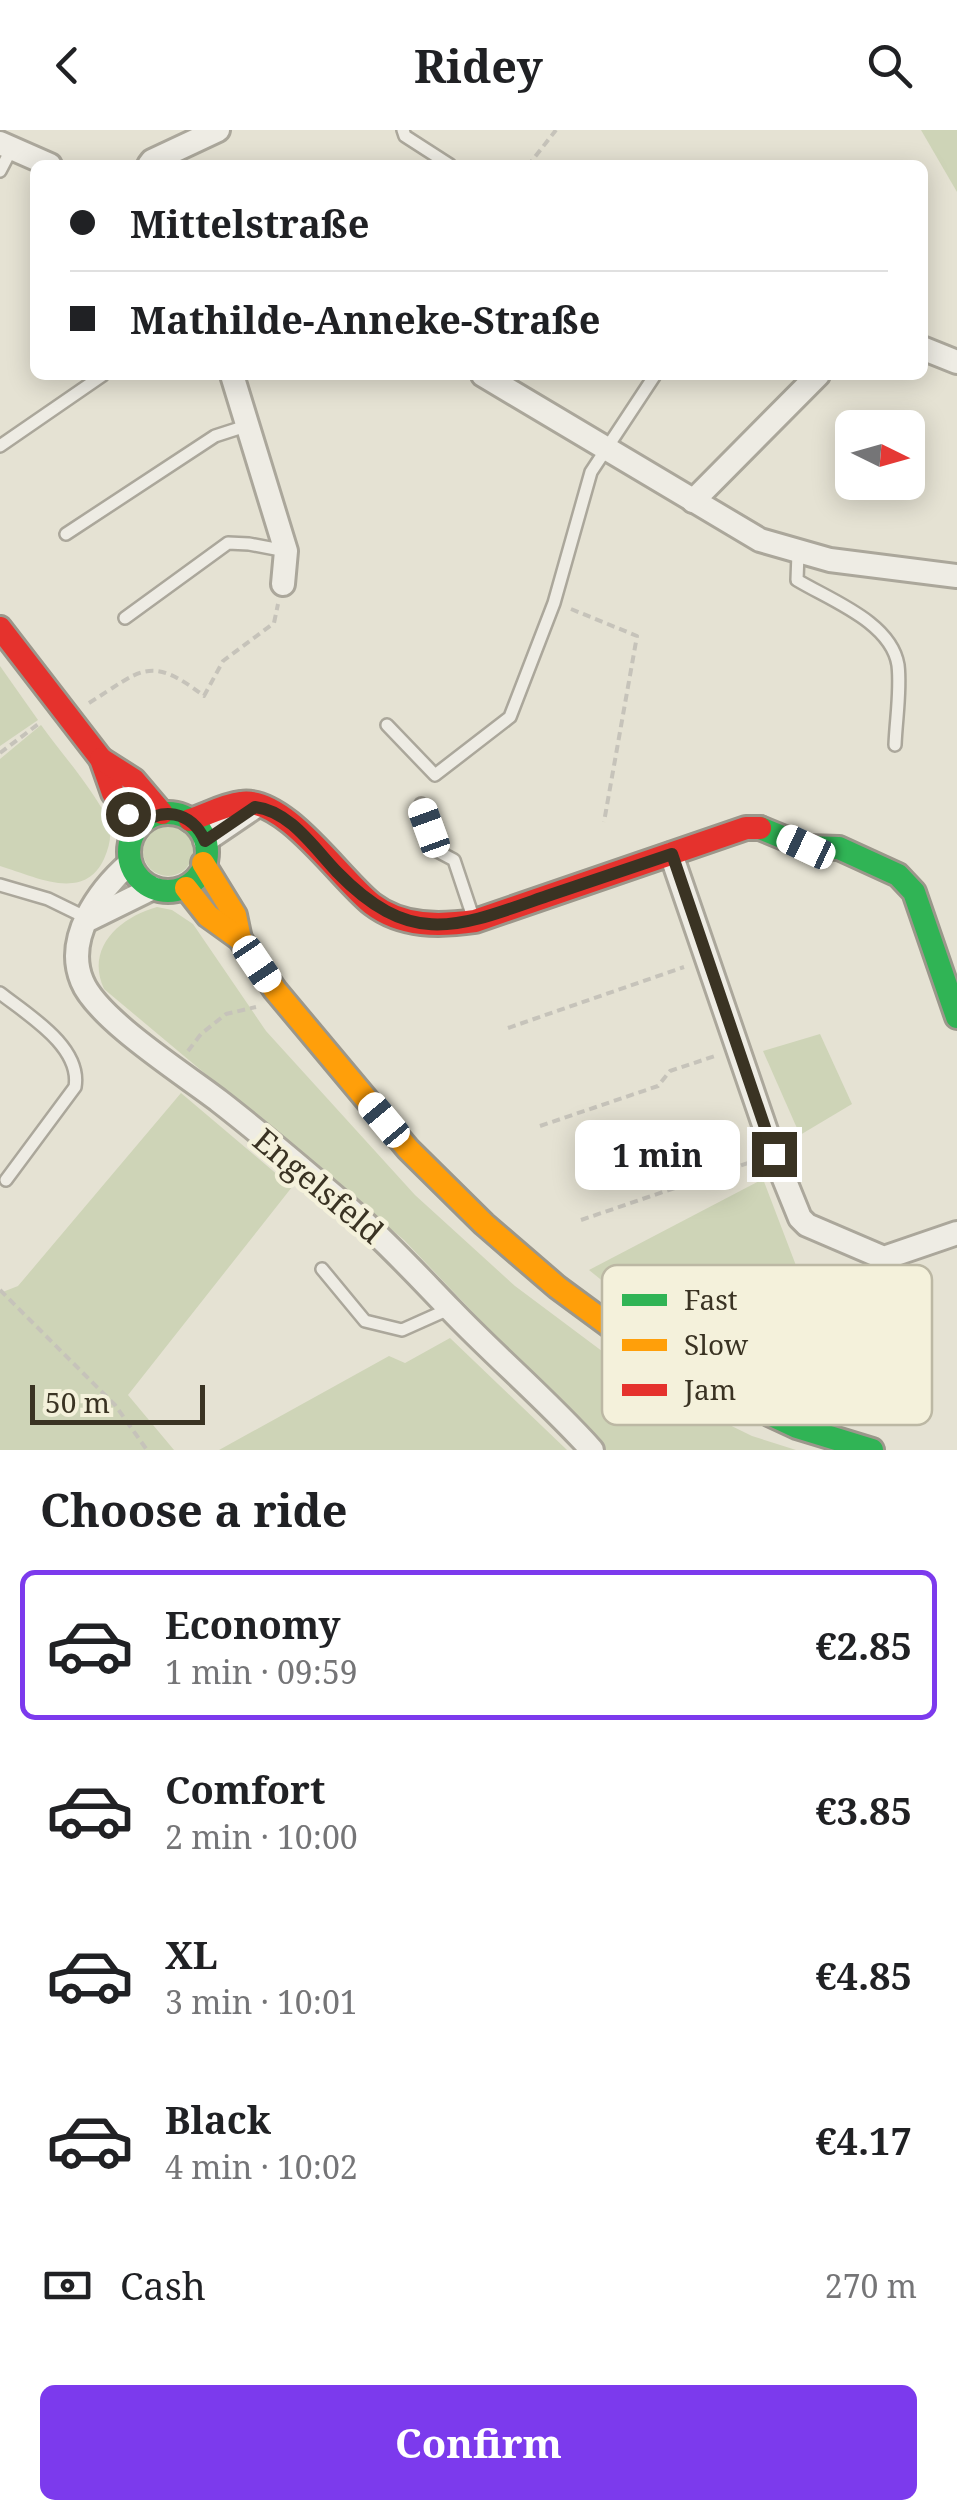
<!DOCTYPE html>
<meta charset="utf-8">
<style>
:root{--surface:#fff;--page:#f6f6f6;--text:#202124;--muted:#757577;--line:#e0e0e0;--accent:#7c3aed}
body{margin:0;font-family:"Noto Serif",serif;background:var(--page);color:var(--text);height:100vh;display:flex;flex-direction:column;font-size:38px;white-space:nowrap}
*{box-sizing:border-box;margin:0}
p{font-size:32px;color:var(--muted)}
.icon{flex:none;width:55px;height:55px;fill:none;stroke:currentColor;stroke-width:2;stroke-linecap:round;stroke-linejoin:round}
.map{position:relative;height:1320px;overflow:hidden}
.sheet{display:flex;flex-direction:column;background:var(--surface);flex:1}
.sheet>*{flex:none}
.top-card{position:absolute;left:30px;top:30px;width:898px;height:220px;border-radius:15px;box-shadow:0 5px 25px #0003;display:grid;align-content:center;height:220px;padding:0 40px;background:var(--surface)}
.needle{width:65px;rotate:95deg}
.fabs{position:absolute;left:835px;top:280px;display:grid;gap:20px}
.fabs a{display:grid;place-items:center;width:90px;height:90px;border-radius:15px;background:var(--surface);box-shadow:0 5px 25px #0003;font-size:50px}
.scale{position:absolute;left:30px;bottom:25px;width:175px;box-sizing:border-box;padding-left:10px;border:5px solid #3a3323;border-top:0;font-size:28px;line-height:35px;white-space:nowrap;color:#3a3323;-webkit-text-stroke:8px #f4f1db;paint-order:stroke}
.end{position:absolute;width:45px;height:45px;margin:-22px;border:12px solid #3a3323;background:#fff;box-shadow:0 0 0 5px #fff}
.from{border-radius:50%}
.bubble{position:absolute;height:70px;border-radius:15px;background:var(--surface);box-shadow:0 5px 25px #0003;font-size:32px;font-weight:700;line-height:70px;text-align:center}
.car{position:absolute;width:30px;height:60px;margin:-30px -15px;border-radius:12px;box-shadow:0 0 8px 2px #0007;background:linear-gradient(#fff 24%,#345 0 40%,#fff 0 76%,#345 0 86%,#fff 0)}
.top-card b{display:flex;align-items:center;gap:35px;height:95px;font-size:38px}
.top-card b+b{border-top:2px solid var(--line)}
.top-card i{width:25px;height:25px;background:var(--text)}
ul{padding:0;list-style:none}
li{display:flex;align-items:center;gap:30px;height:150px;margin:0 20px 15px;padding:0 20px;border:5px solid transparent;border-radius:15px}
li div{flex:1}
li b{display:block;font-size:38px}
li em{font-style:normal;font-weight:700}
li.selected{border-color:var(--accent)}
li>.icon{width:90px;height:90px;stroke-width:1.5}
h2{padding:0 40px;font-size:45px;line-height:120px}
.pay{display:flex;align-items:center;gap:25px;height:110px;padding:0 40px;font-size:38px}
.pay p{margin-inline-start:auto}
.action{display:flex;gap:20px;margin-top:auto;padding:20px 40px}
.action a{flex:1;height:115px;border-radius:15px;background:var(--accent);color:#fff;font-size:40px;font-weight:700;line-height:115px;text-align:center}
header{display:flex;justify-content:space-between;align-items:center;height:130px;padding:0 40px;background:var(--surface);font-size:45px;font-weight:700}
.map>svg:first-child{display:block}
.green{fill:#ced4b7}
.lines{fill:none;stroke-linecap:round;stroke-linejoin:round}
.lane-casing{stroke:#aba79b;stroke-width:16}
.street-casing{stroke:#aba79b;stroke-width:28}
.fast-casing{stroke:#9b978b;stroke-width:28}
.slow-casing{stroke:#9b978b;stroke-width:28}
.jam-casing{stroke:#9b978b;stroke-width:28}
.path{stroke:#c6c3ba;stroke-width:4;stroke-dasharray:8 5;stroke-linecap:butt}
.lane{stroke:#eeece4;stroke-width:11}
.street{stroke:#eeece4;stroke-width:22}
.fast{stroke:#30b455;stroke-width:22}
.slow{stroke:#ff9f0a;stroke-width:22}
.jam{stroke:#e5322d;stroke-width:22}
.route{stroke:#3a3323;stroke-width:12}
.labels{text-anchor:middle;dominant-baseline:central;stroke-width:9;stroke-linejoin:round;paint-order:stroke}
.street-label{font-size:32px;fill:#3a3323;stroke:#f4f1db}
.key{fill:#f4f1db;stroke:#bcb8a4;stroke-width:2.5}
.key-label{font-size:28px;fill:#3a3323}
</style>
<header><svg class="icon" aria-label="back" viewBox="0 0 24 24"><path d="M15 5l-7 7 7 7"/></svg>Ridey<svg class="icon" aria-label="search" viewBox="0 0 24 24"><circle cx="10" cy="10" r="6"/><path d="M15 15l6 6"/></svg></header>
<div class="map">
<svg width="957" height="1320" viewBox="0 0 957 1320">
<rect width="100%" height="100%" fill="#e5e2d3"/>
<!-- green -->
<g class="green">
<polygon points="921,0 957,0 957,62"/>
<polygon points="0,536 38,590 0,616"/>
<path d="M41,595C62,624 88,653 105,684C113,700 111,713 104,729C84,773 34,746 0,736V629Z"/>
<circle cx="168" cy="721" r="25"/>
<path d="M157,777L172,780L193,794L266,901L415,1065L515,1156L646,1254L752,1306L796,1320H604L404,1110L104,859C85,818 120,787 157,777Z"/>
<polygon points="820,904 852,974 800,1005 763,921"/>
<polygon points="181,963 292,1057 128,1265 174,1320 0,1320 0,1163 18,1156"/>
<path d="M763,1049L845,1264C772,1243 696,1216 632,1174C617,1164 603,1151 589,1140Z"/>
<polygon points="450,1208 567,1320 219,1320 389,1226 405,1233"/>
</g>
<g class="lines">
<!-- lane casing -->
<g class="lane-casing">
<g id="lane">
<polyline points="403,0 405,6 450,35"/>
<polyline points="0,41 12,18"/>
<polyline points="0,316 103,245"/>
<polyline points="66,404 215,306 249,295"/>
<path d="M798,423L797,450C830,470 891,492 898,535C901,560 896,589 895,615"/>
<polyline points="125,488 228,413 249,414 286,421"/>
<polyline points="387,595 435,645 510,587 554,473 591,342 655,245"/>
<polyline points="421,674 437,721 454,730 473,787"/>
<polyline points="0,755 48,769 89,789"/>
<path d="M0,863C28,885 82,917 75,957L6,1050"/>
<polyline points="322,1139 365,1191 402,1200 449,1179"/>
</g>
</g>
<!-- street casing -->
<g class="street-casing">
<g id="street">
<polyline points="0,13 50,35"/>
<polyline points="149,35 152,31 218,0"/>
<polyline points="922,218 957,232"/>
<polyline points="232,245 286,421 283,454"/>
<polyline points="483,245 760,410 830,430 957,446"/>
<polyline points="693,371 818,245"/>
<polyline points="205,711 255,677"/>
<polyline points="671,724 774,1024 800,1088 807,1095 884,1128 957,1103"/>
<path d="M130,733C99,760 64,808 82,851C97,889 184,944 219,971C263,1005 306,1042 348,1078C385,1110 417,1145 451,1180C497,1228 547,1270 592,1320"/>
<polyline points="90,789 153,758"/>
</g>
</g>
<!-- fast casing -->
<g class="fast-casing">
<g id="fast">
<circle cx="168" cy="722" r="39"/>
<polyline points="760,698 806,717 839,718 898,745 914,762 957,887"/>
<polyline points="709,1256 797,1297 872,1320"/>
</g>
</g>
<!-- slow casing -->
<g class="slow-casing">
<g id="slow">
<polyline points="203,733 235,785 240,809"/>
<polyline points="186,758 208,786 240,809 275,860 408,1019 484,1094 557,1157 633,1213 709,1256"/>
</g>
</g>
<!-- jam casing -->
<g class="jam-casing">
<g id="jam">
<polyline points="0,498 101,629 113,663 137,698"/>
<polyline points="101,629 134,650 162,683"/>
<path d="M190,690C206,685 224,675 241,673C285,666 340,749 372,774C402,797 440,796 475,791L746,698H760"/>
</g>
</g>
<!-- path -->
<g class="path">
<polyline points="536,35 531,32 556,0"/>
<polyline points="571,479 637,506 604,692"/>
<path d="M89,573C142,540 149,524 204,566L223,531L274,493L278,474"/>
<polyline points="0,623 41,592"/>
<polyline points="508,898 684,837"/>
<polyline points="188,921 201,904 226,884 256,877"/>
<polyline points="540,996 658,956 670,941 715,926"/>
<polyline points="581,1090 751,1032"/>
<polyline points="0,1160 115,1275 147,1320"/>
</g>
<!-- lane -->
<use href="#lane" class="lane"/>
<!-- street -->
<use href="#street" class="street"/>
<!-- fast -->
<use href="#fast" class="fast"/>
<!-- slow -->
<use href="#slow" class="slow"/>
<!-- jam -->
<use href="#jam" class="jam"/>
</g>
<g class="lines">
<!-- route -->
<path class="route" d="M128,684L137,698C160,675 192,681 205,711L255,677C290,681 314,718 337,742C412,819 458,797 547,766C589,752 630,738 672,724L774,1024"/>
</g>
<g class="labels">
<!-- street labels -->
<g class="street-label">
<text transform="translate(319 1055) rotate(40)">Engelsfeld</text>
</g>
</g>
<!-- legend -->
<rect x="602" y="1135" width="330" height="160" rx="15" class="key"/>
<rect x="622" y="1164" width="45" height="12" fill="#30b455"/>
<rect x="622" y="1209" width="45" height="12" fill="#ff9f0a"/>
<rect x="622" y="1254" width="45" height="12" fill="#e5322d"/>
<g class="key-label">
<text x="684" y="1180">Fast</text>
<text x="684" y="1225">Slow</text>
<text x="684" y="1270">Jam</text>
</g>
</svg>
<div class="fabs">
<a><svg class="needle" viewBox="-14 -14 28 28"><path d="M0-13l5 13h-10z" fill="#e53935"/><path d="M0 13l5-13h-10z" fill="#757577"/></svg></a>
</div>
<div class="scale">50 m</div>
<i class="end from" style="left:128px;top:684px"></i>
<i class="end" style="left:774px;top:1024px"></i>
<div class="bubble" style="left:575px;top:990px;width:165px">1 min</div>
<i class="car" style="left:429px;top:698px;rotate:340deg"></i>
<i class="car" style="left:806px;top:717px;rotate:295deg"></i>
<i class="car" style="left:257px;top:834px;rotate:146deg"></i>
<i class="car" style="left:384px;top:990px;rotate:320deg"></i>
<div class="top-card">
<b><i class="from"></i>Mittelstraße</b>
<b><i></i>Mathilde-Anneke-Straße</b>
</div>
</div>
<section class="sheet">
<h2>Choose a ride</h2>
<ul>
<li class="selected"><svg class="icon" aria-label="car" viewBox="0 0 24 24"><path d="M5 17H2v-5l4-1 3-4h7l3 4 3 1v5h-3M9 17h6M6 11h13"/><circle cx="7" cy="17" r="2"/><circle cx="17" cy="17" r="2"/></svg><div><b>Economy</b><p>1 min · 09:59</p></div><em>€2.85</em></li>
<li><svg class="icon" aria-label="car" viewBox="0 0 24 24"><path d="M5 17H2v-5l4-1 3-4h7l3 4 3 1v5h-3M9 17h6M6 11h13"/><circle cx="7" cy="17" r="2"/><circle cx="17" cy="17" r="2"/></svg><div><b>Comfort</b><p>2 min · 10:00</p></div><em>€3.85</em></li>
<li><svg class="icon" aria-label="car" viewBox="0 0 24 24"><path d="M5 17H2v-5l4-1 3-4h7l3 4 3 1v5h-3M9 17h6M6 11h13"/><circle cx="7" cy="17" r="2"/><circle cx="17" cy="17" r="2"/></svg><div><b>XL</b><p>3 min · 10:01</p></div><em>€4.85</em></li>
<li><svg class="icon" aria-label="car" viewBox="0 0 24 24"><path d="M5 17H2v-5l4-1 3-4h7l3 4 3 1v5h-3M9 17h6M6 11h13"/><circle cx="7" cy="17" r="2"/><circle cx="17" cy="17" r="2"/></svg><div><b>Black</b><p>4 min · 10:02</p></div><em>€4.17</em></li>
</ul>
<div class="pay"><svg class="icon" aria-label="cash" viewBox="0 0 24 24"><path d="M3 7h18v10H3z"/><circle cx="12" cy="12" r="2"/></svg>Cash<p>270 m</p></div>
<div class="action"><a>Confirm</a></div>
</section>
